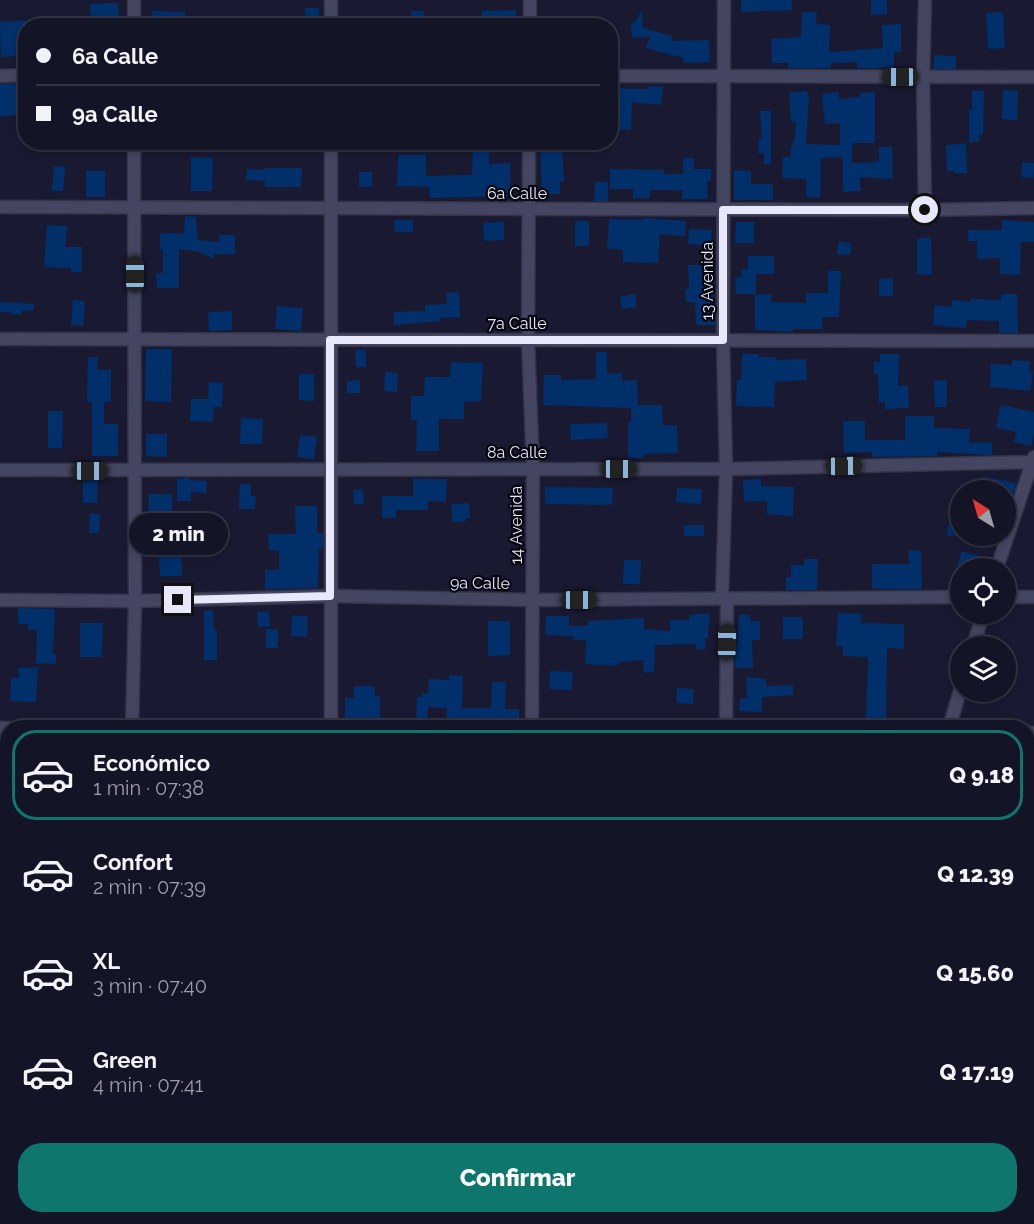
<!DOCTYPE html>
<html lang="es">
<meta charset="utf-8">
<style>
:root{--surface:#131426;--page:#1c1d2e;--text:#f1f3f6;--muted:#9d9ea7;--line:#323343;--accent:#0f766e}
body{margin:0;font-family:Raleway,sans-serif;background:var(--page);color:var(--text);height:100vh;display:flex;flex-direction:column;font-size:22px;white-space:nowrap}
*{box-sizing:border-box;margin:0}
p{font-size:20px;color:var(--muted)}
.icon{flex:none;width:33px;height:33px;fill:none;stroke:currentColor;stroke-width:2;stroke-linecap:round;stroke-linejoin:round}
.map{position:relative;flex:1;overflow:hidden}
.side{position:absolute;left:0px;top:720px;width:1035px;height:504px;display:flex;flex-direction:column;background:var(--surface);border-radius:24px 24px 0 0;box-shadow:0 3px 9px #0003,0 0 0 2px var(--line)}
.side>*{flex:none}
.guide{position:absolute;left:18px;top:18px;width:600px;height:132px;border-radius:24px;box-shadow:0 3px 9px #0003,0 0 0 2px var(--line);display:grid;align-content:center;height:132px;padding:0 18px;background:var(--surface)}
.needle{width:39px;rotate:323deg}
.buttons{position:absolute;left:950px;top:480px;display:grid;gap:12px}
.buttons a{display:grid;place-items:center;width:66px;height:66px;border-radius:50%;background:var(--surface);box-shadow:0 3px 9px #0003,0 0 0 2px var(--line);font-size:30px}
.end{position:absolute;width:27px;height:27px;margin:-14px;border:8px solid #e7e9fa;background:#111;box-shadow:0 0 0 3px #111}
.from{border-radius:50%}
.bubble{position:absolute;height:42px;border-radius:21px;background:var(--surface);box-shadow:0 3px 9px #0003,0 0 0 2px var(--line);font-size:20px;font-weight:800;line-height:42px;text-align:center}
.car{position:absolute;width:18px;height:36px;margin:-18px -9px;border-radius:8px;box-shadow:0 0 4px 2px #0007;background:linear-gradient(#222 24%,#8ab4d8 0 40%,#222 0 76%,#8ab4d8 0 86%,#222 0)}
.guide b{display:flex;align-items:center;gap:21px;height:57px;font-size:22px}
.guide b+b{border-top:2px solid var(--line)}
.guide i{width:15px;height:15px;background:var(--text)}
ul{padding:10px 0 0;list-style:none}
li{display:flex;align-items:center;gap:18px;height:90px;margin:0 12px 9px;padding:0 6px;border:3px solid transparent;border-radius:24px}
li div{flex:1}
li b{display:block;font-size:22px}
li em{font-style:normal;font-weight:800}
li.active{border-color:var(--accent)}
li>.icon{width:54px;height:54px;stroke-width:1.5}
.button{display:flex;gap:12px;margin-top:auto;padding:12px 18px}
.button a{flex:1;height:69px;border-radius:24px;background:var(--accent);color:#fff;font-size:24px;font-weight:800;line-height:69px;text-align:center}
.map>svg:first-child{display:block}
.building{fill:#012f6a}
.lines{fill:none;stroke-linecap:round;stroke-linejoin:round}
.street-casing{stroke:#333246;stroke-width:15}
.street{stroke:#444661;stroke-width:12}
.route{stroke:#e7e9fa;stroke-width:8}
.labels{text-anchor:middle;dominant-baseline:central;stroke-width:4.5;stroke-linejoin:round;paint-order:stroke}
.street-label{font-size:16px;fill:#e7e9fa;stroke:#060610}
</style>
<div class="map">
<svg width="1034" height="1224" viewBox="0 0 1034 1224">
<rect width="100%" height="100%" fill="#191a32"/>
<!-- building -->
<g class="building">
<polygon points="741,0 792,0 792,10 741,12"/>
<polygon points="871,0 887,0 887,14 871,15"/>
<polygon points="118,3 119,19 91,21 90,4"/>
<polygon points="305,8 319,8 319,22 306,22"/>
<polygon points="516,10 516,26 482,26 482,11"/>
<polygon points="642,10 643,28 673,36 672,41 709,40 710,62 683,63 683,58 646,48 650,37 632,38 631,23 635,22"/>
<polygon points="152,11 185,12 185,25 152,25"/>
<rect x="411" y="11" width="13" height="15"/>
<polygon points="802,12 817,12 816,24 830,25 829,52 883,48 882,25 901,24 901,52 894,52 894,68 857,68 857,62 831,63 831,68 788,68 788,63 772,63 771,39 801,37"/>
<polygon points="1003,12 1005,48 988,49 986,13"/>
<polygon points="26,20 26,55 1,57 0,22"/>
<polygon points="934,55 956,56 956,69 934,69"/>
<polygon points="26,83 26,115 0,116 0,84"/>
<polygon points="648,86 663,87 661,105 632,102 631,130 610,129 610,88 647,89"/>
<polygon points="1003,90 1018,91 1017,120 1002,119"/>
<polygon points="807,91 808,95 809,95 806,144 840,145 840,123 825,124 822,94 839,92 839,99 860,97 860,93 875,92 875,143 852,143 852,163 879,162 879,147 892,147 893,179 860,177 861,191 843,192 843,157 821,158 820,198 806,197 806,179 782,178 783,157 790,157 792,142 794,142 796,122 791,122 789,92"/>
<polygon points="972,91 984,91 983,135 979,135 979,142 969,142 969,110 972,110"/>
<polygon points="760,111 771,111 771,164 764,164 764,153 758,153 759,138 762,138"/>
<polygon points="473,142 489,142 489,164 510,163 511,196 430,198 429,187 397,186 398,155 426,155 426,176 472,175"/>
<polygon points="540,142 562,142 564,181 560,181 560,194 542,194"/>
<polygon points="966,143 967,173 954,173 953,171 947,171 946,145"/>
<polygon points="191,157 213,158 212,191 191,191"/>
<polygon points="683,158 694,158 694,169 711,169 711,181 707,181 708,199 682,199 682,190 650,190 650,198 633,198 633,189 610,189 610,169 664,170 664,174 683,174"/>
<polygon points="1022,162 1034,163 1033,178 1021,177"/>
<polygon points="54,166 65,167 63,191 52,191"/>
<polygon points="265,168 302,168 301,187 265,187 265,181 246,180 247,169 265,170"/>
<polygon points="734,170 751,171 751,184 773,184 773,200 734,200"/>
<rect x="86" y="171" width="19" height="26"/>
<rect x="359" y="172" width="13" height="15"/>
<polygon points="595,182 608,182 608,201 594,201"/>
<polygon points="185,216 196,217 198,240 219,242 219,235 235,235 235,254 214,254 214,259 200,252 179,249 179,288 157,288 156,273 163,273 163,249 160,249 160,233 184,234"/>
<polygon points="643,218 686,221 685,236 660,234 658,263 623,262 623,250 607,248 609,219 643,220"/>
<polygon points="394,220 413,220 413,232 395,232"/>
<polygon points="1002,220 1034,222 1034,242 1021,242 1020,275 1000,274 1000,258 977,259 977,241 968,241 968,230 1002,230"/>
<rect x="575" y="221" width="14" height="25"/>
<polygon points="504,222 504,240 484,241 483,223"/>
<polygon points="736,222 754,222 754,243 735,243"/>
<polygon points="47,225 67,226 65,247 82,247 82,272 71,272 71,268 44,267"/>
<polygon points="689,229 712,230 711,245 688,244"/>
<polygon points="931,237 932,275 917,274 917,239"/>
<polygon points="839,241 851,243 850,255 837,254"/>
<polygon points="748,256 774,256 774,274 756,274 756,294 736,294 735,277 742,277 741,269 748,269"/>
<polygon points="688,265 707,265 708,287 713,287 715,325 696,325 695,302 686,302 685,289 689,289"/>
<polygon points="828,271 841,271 839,317 822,317 822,329 793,329 793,332 755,330 755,295 771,294 771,302 806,303 806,293 828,293"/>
<polygon points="893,278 893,296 879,296 879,279"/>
<polygon points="459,292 460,317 440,318 441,321 394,325 394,312 425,311 425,305 447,304 446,293"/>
<polygon points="635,294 637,307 622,309 620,297"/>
<polygon points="1001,294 1017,294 1018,333 999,333 999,321 967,320 966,328 933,325 935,305 952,307 952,300 971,302 971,299 1001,300"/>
<polygon points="73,300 85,301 83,326 71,325"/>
<polygon points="0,302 34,304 34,310 22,311 21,315 11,314 11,312 0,312"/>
<polygon points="277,306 303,308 301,331 275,329"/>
<polygon points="232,311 232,330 209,331 208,312"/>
<polygon points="146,349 172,349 171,402 145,401"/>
<polygon points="355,350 366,350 366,367 356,367"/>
<polygon points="596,352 607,352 607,374 622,373 622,381 637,380 638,405 662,405 663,425 677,425 678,453 644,454 644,458 628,458 628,422 631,422 631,408 543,405 544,375 561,375 561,380 596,379"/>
<polygon points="742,354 759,354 759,357 776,357 776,360 806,359 807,380 775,382 774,407 736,406 737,380 741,380"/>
<polygon points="880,354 899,354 898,386 908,385 909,408 885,409 885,402 879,403 878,374 874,374 874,362 880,362"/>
<polygon points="88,357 98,357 97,370 111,370 111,402 104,402 104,424 118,424 118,456 92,456 92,402 87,402"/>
<polygon points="1012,360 1030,361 1029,371 1033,371 1030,391 990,387 991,364 1012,365"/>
<polygon points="451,362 483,363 481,401 464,402 464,419 439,419 439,451 416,451 417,420 411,420 411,396 424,396 425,377 450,377"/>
<polygon points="385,372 398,373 397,392 384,391"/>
<polygon points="299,374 314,374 314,401 299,400"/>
<polygon points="360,380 360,393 347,393 347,381"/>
<polygon points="947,380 947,407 935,407 934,381"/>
<polygon points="209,382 223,383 222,407 214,407 213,422 190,421 191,399 208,399"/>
<polygon points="1001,405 1034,412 1034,433 1031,446 1014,442 1016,432 996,428"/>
<polygon points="48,411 63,411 62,448 48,448"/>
<polygon points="905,416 934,416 934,428 970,429 969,443 992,442 992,455 937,452 937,456 872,457 872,452 844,453 843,421 865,421 865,440 905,440"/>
<polygon points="241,418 263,419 262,444 240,444"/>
<polygon points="607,423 608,438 571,440 570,424"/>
<polygon points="146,434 167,434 167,457 146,456"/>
<polygon points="300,435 317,437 314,459 297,457"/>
<polygon points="983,477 1017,483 1012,497 1005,496 1005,490 981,490"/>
<polygon points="83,478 98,478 97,503 83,503"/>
<polygon points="190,478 190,480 207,481 206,493 191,492 191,501 177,501 177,479"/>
<polygon points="413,479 447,479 446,502 428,501 428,510 396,510 396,518 382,518 382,496 413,496"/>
<polygon points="761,479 761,486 794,487 793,516 767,514 767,501 744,502 743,480"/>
<polygon points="240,484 251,484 251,496 256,496 255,509 239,509"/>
<polygon points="545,487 613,488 612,505 545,504"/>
<polygon points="677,488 702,489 701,504 676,502"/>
<polygon points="363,489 364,504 354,504 353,490"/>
<polygon points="149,494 172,494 172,516 159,516 158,525 148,524"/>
<polygon points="469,503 470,518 465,519 465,522 452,522 451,504"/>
<polygon points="295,506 317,506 317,533 323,533 323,549 319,549 318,588 265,589 265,570 279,570 279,550 269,550 268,534 296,534"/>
<polygon points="90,513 100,514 99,533 89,533"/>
<rect x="684" y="525" width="20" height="11"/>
<polygon points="948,525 960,526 959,536 947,535"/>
<polygon points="158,536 181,536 182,576 160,576"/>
<polygon points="921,550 922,589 872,589 872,564 909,564 908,551"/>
<polygon points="962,551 983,557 980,568 957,568"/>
<polygon points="804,559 818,559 817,590 786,590 786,577 791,577 791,565 804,565"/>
<polygon points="624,560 641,560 640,584 623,584"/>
<polygon points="18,608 55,609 53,654 56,654 56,664 36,663 37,630 28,630 28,624 18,624"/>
<polygon points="213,610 214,630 217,630 217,660 204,660 204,611"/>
<polygon points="269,611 270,626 258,627 257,612"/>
<polygon points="709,613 710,625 708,625 708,638 705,638 706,649 696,650 696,644 655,645 654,672 644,673 643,660 620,662 616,666 585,664 586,640 573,640 573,636 545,635 546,616 569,616 569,626 588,626 588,621 644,618 644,629 670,631 670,620 689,620 689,615"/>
<polygon points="838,613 862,614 861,623 904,624 904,649 887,648 886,720 866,720 868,657 843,656 843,646 836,646"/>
<polygon points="739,614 750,615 750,621 760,621 760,640 752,640 753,668 735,668 735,643 737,643"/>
<polygon points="292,615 308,616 307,637 291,636"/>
<rect x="783" y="617" width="20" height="22"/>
<polygon points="488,621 510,621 510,655 488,656"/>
<polygon points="80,623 103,623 102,657 80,657"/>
<rect x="266" y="629" width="12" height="19"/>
<polygon points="38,667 36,702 10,701 11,678 19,678 18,668"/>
<polygon points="550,671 573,672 572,690 549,689"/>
<polygon points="449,675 463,676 462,708 491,708 492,682 506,682 505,709 519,709 519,722 465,722 465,725 446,724 447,708 428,707 427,724 416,724 417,697 422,697 422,693 428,693 429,679 449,680"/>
<polygon points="746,677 766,679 766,686 793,685 793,695 762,697 762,712 739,711 740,699 747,698"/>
<polygon points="354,686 375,686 375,696 380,696 380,718 345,718 345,698 354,698"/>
<polygon points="677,688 694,689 693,704 676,703"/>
</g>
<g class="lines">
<!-- street casing -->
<g class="street-casing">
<g id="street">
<polyline points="134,0 134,26"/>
<polyline points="925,0 923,77 925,210"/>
<polyline points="331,26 331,0"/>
<polyline points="530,26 530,0"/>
<polyline points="0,76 26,75"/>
<polyline points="610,76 1034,77"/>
<polyline points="529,142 528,340 533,469 532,728"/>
<polyline points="0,207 925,210 1034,208"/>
<polyline points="0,339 1034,341"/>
<polyline points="0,470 726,469 1034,462"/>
<polyline points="997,568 1034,457"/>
<polyline points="1005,597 1034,597"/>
<polyline points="722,599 726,469 723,340 724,0"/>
<polyline points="0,600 135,601 330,596 532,600 960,597"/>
<polyline points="973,646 983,614"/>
<polyline points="0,728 8,728"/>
<polyline points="132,728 135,601 134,142"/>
<polyline points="331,728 331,142"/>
<polyline points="726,728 727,599"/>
<polyline points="949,728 960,691"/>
<polyline points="1028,733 1034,733"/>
<polyline points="0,861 8,861"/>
<polyline points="1028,865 1034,865"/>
<polyline points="0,989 8,990"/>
<polyline points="1028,991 1034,991"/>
<polyline points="0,1122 8,1122"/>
<polyline points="1028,1123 1034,1123"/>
<polyline points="132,1224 132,1216"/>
<polyline points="329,1224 329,1216"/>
<polyline points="523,1224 523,1216"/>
<polyline points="726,1224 726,1216"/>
<polyline points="915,1224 915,1216"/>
</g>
</g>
<!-- street -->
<use href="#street" class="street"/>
</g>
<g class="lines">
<!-- route -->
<polyline class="route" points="178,600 330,596 330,340 723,340 723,210 925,210"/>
</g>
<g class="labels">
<!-- street labels -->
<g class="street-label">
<text x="517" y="193">6a Calle</text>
<text transform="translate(707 281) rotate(-90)">13 Avenida</text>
<text x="517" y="323">7a Calle</text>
<text x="517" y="452">8a Calle</text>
<text transform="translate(516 525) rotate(-90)">14 Avenida</text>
<text transform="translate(480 583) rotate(1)">9a Calle</text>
</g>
</g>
</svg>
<div class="buttons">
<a><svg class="needle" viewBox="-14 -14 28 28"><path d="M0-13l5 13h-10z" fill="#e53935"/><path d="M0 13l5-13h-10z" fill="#9d9ea7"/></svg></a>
<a><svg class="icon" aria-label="locate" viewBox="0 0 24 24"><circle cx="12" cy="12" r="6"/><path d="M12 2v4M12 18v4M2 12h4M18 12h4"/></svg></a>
<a><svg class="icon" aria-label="layers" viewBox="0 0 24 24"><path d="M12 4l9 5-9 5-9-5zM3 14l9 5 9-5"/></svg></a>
</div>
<i class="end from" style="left:925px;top:210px"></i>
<i class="end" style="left:178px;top:600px"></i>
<div class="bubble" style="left:129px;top:513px;width:99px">2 min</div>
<i class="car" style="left:900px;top:77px;rotate:270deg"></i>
<i class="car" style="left:135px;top:274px;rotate:0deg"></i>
<i class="car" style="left:844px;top:466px;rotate:89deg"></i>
<i class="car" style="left:619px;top:469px;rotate:90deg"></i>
<i class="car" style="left:90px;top:471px;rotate:90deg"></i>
<i class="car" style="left:579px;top:600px;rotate:90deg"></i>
<i class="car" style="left:727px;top:642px;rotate:1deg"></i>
<div class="guide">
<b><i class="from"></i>6a Calle</b>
<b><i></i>9a Calle</b>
</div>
<section class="side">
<ul>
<li class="active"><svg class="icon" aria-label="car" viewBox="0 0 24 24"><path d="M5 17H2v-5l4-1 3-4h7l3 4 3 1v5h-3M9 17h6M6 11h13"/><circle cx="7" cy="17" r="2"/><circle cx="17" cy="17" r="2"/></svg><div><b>Económico</b><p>1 min · 07:38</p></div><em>Q 9.18</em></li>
<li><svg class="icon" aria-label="car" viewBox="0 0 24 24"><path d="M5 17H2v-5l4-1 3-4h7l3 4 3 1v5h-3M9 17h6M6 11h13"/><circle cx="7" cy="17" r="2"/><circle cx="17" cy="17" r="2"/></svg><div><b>Confort</b><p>2 min · 07:39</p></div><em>Q 12.39</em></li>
<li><svg class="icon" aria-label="car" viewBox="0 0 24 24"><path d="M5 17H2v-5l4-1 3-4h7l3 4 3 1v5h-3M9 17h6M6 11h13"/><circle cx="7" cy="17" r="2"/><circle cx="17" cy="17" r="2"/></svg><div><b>XL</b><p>3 min · 07:40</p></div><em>Q 15.60</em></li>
<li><svg class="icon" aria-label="car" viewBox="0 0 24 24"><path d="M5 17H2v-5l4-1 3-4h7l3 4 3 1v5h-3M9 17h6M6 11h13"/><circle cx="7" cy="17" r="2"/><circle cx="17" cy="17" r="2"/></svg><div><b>Green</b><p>4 min · 07:41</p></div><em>Q 17.19</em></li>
</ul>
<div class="button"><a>Confirmar</a></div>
</section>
</div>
